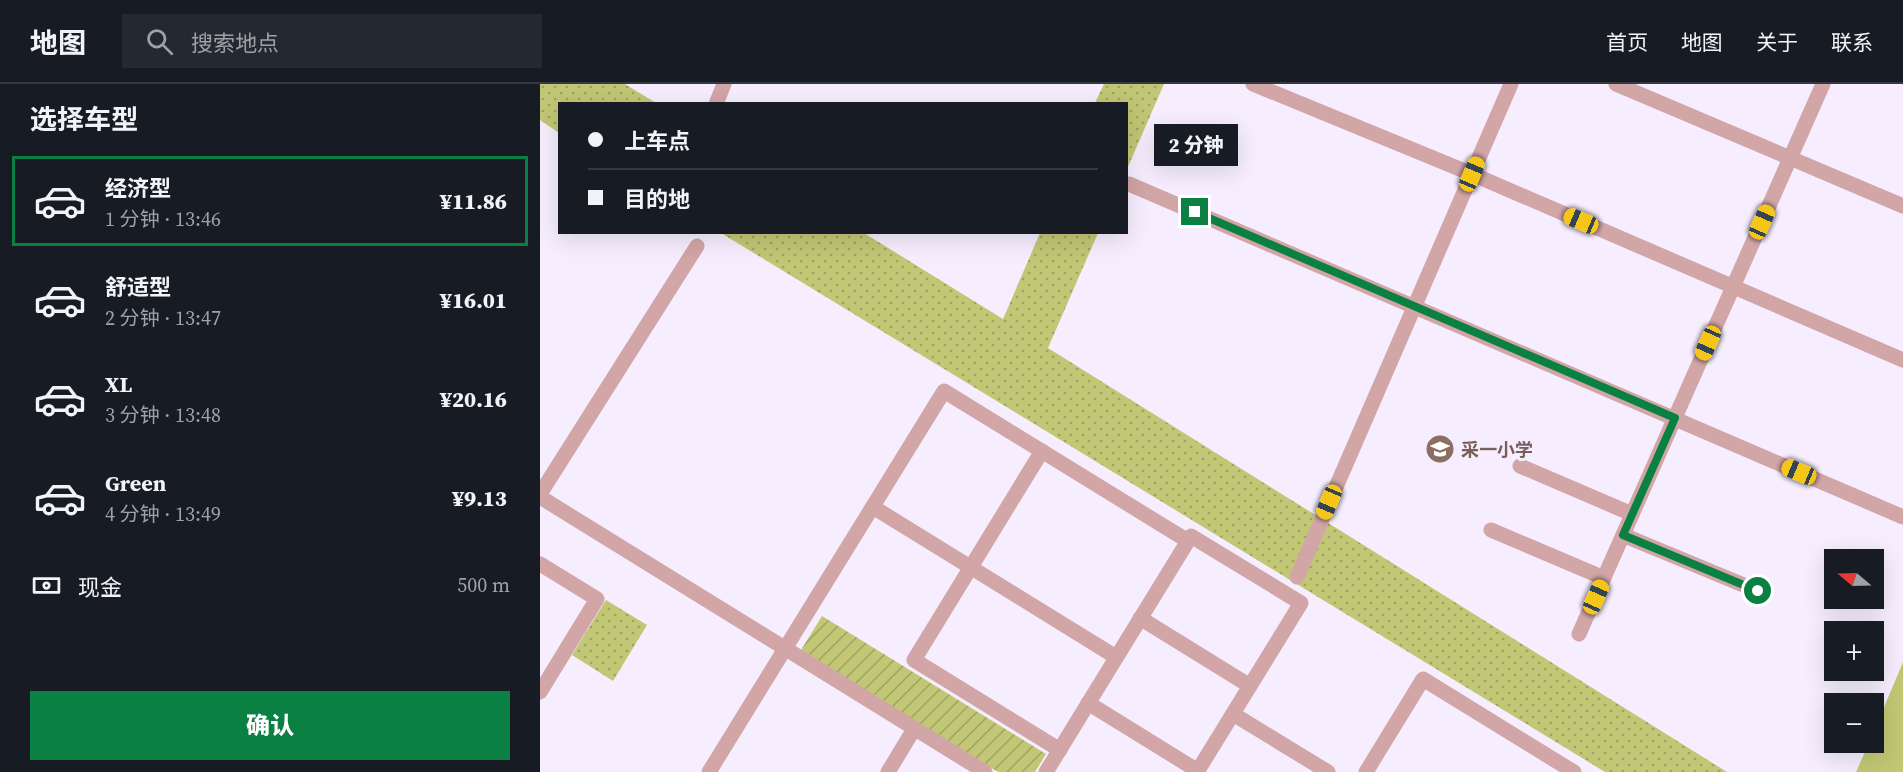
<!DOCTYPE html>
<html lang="zh">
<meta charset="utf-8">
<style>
:root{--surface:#171b24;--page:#242831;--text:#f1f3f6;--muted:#9ea1a6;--line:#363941;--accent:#0b8043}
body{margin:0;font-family:"Source Serif 4","Noto Sans SC",serif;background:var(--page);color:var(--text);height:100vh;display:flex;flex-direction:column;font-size:22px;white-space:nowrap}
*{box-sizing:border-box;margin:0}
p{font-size:20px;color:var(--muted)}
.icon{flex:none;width:33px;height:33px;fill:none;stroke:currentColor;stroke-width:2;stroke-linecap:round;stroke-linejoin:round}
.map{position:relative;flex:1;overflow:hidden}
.sheet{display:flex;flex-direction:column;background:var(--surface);width:540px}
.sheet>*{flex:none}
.banner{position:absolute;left:18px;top:18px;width:570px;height:132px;border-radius:0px;box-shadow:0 6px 24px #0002;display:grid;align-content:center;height:132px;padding:0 30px;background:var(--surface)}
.needle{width:39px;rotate:289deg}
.fabs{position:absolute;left:1284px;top:465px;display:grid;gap:12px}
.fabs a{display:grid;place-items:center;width:60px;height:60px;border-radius:0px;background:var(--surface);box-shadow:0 6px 24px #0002;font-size:30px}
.end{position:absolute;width:27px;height:27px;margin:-14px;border:8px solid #0b8043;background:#fff;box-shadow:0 0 0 3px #fff}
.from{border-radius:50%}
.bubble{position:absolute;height:42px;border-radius:0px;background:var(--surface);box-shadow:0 6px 24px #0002;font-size:20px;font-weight:800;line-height:42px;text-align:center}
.car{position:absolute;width:18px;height:36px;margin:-18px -9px;border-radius:8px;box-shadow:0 0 4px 2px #0007;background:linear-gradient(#f5c518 24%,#345 0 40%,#f5c518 0 76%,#345 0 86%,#f5c518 0)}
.banner b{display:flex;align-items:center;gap:21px;height:57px;font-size:22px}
.banner b+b{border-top:2px solid var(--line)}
.banner i{width:15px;height:15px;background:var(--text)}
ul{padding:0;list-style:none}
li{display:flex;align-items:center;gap:18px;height:90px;margin:0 12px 9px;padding:0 18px;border:3px solid transparent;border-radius:0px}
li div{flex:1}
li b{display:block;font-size:22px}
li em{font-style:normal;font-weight:800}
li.on{border-color:var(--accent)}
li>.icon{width:54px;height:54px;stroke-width:1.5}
h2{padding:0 30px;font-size:27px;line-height:72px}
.pay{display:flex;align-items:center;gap:15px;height:66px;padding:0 30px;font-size:22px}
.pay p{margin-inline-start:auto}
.cta{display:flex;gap:12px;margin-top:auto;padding:12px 30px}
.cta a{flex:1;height:69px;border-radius:0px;background:var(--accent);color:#fff;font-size:24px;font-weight:800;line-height:69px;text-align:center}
header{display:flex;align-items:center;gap:36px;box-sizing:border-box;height:84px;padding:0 30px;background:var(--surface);border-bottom:2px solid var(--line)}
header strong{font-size:28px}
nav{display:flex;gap:33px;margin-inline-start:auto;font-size:21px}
.search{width:420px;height:54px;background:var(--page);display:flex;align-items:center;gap:15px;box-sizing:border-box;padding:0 21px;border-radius:0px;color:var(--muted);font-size:22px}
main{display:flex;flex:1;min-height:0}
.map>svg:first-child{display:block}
.grass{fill:url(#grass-dots)}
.park{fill:#c2c775}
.garden{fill:url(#garden-furrows)}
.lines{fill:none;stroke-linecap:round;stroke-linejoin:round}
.minor{stroke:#d2a5a6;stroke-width:15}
.route{stroke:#0b8043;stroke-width:8}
.labels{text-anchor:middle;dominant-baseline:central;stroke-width:6;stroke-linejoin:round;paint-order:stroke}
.education-label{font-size:18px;font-weight:bold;fill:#785e54;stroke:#f6eeff;text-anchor:start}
</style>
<header>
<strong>地图</strong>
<div class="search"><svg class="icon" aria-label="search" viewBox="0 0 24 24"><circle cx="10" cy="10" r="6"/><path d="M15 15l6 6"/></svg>搜索地点</div>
<nav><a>首页</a><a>地图</a><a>关于</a><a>联系</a></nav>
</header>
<main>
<section class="sheet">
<h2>选择车型</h2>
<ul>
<li class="on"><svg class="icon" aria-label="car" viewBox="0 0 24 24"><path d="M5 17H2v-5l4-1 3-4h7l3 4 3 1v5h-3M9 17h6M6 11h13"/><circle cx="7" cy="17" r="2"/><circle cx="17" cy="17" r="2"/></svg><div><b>经济型</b><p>1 分钟 · 13:46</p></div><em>¥11.86</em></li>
<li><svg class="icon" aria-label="car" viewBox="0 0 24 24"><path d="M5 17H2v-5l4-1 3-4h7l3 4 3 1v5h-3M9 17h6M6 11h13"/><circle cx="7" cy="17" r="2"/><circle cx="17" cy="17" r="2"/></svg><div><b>舒适型</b><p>2 分钟 · 13:47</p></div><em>¥16.01</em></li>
<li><svg class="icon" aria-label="car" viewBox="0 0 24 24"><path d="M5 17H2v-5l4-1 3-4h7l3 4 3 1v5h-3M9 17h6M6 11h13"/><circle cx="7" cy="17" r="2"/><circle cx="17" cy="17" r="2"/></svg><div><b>XL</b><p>3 分钟 · 13:48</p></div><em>¥20.16</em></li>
<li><svg class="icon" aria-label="car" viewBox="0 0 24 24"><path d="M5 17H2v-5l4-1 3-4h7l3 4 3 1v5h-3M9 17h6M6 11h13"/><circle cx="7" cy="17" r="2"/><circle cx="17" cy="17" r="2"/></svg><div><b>Green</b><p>4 分钟 · 13:49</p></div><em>¥9.13</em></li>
</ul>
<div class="pay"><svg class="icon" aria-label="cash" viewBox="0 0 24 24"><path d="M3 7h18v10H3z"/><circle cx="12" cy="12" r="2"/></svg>现金<p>500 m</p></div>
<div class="cta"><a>确认</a></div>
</section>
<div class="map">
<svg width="1363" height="688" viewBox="0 0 1363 688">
<defs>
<pattern id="grass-dots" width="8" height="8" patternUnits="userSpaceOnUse" patternTransform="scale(1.5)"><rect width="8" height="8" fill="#c2c775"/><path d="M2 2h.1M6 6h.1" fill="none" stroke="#9fa361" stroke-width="1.8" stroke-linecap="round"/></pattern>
<pattern id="garden-furrows" width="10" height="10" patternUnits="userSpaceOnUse" patternTransform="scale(1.5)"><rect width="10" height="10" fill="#c2c775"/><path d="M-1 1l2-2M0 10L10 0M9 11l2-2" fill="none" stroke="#9fa361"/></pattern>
</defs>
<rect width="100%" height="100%" fill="#f6eeff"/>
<!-- grass -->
<g class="grass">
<polygon points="0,0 85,0 116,19 20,20 19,49 0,36"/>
<polygon points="564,0 624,0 587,85 586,20 555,19"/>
<polygon points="181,149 324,149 463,235 500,149 558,149 508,264 1187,688 1065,688"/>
<polygon points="66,516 107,541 73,597 32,571"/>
</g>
<!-- park -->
<polygon class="park" points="1363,578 1363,688 1316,688 1329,659 1334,658 1334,647"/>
<!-- garden -->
<polygon class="garden" points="282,532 506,670 495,688 458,688 261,566"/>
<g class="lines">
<!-- minor -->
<g class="minor">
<polyline points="713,0 932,90 1363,276"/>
<polyline points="1076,0 1363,122"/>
<polyline points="176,20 184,0"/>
<polyline points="589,100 1363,433"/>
<polyline points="502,367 374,576 520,666"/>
<polyline points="980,382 1092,430"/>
<polyline points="0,410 157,162"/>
<polyline points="0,413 445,688"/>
<polyline points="333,423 576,573"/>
<polyline points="951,446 1064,494"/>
<polyline points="1083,451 1218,507"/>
<polyline points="0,480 57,515 0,608"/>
<polyline points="757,493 971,0"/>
<polyline points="600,534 710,602"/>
<polyline points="1039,550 1283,0"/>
<polyline points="548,619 658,687"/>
<polyline points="693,630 788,688"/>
<polyline points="169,688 404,307 648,457"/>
<polyline points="348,688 374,645"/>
<polyline points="506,688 651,452 761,519 657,688"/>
<polyline points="826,688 883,595 1034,688"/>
</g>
</g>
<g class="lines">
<!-- route -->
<polyline class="route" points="655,128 1135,334 1083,451 1218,507"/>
</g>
<!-- icons -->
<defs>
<g id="school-disc" transform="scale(1.5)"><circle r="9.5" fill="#8d6e63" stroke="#f6eeff"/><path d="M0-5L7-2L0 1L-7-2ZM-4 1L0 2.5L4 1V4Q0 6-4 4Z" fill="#fff"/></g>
</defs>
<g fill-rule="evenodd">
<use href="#school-disc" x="900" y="365"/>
</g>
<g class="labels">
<!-- education labels -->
<g class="education-label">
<text x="921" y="365">采一小学</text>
</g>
</g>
</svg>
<div class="fabs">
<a><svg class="needle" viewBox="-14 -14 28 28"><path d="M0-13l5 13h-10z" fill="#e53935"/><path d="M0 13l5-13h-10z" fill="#9ea1a6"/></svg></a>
<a>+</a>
<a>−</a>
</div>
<i class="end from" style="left:1218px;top:507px"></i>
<i class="end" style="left:655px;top:128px"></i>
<div class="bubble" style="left:614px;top:40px;width:84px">2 分钟</div>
<i class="car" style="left:932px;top:90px;rotate:23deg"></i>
<i class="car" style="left:1041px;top:137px;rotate:293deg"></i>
<i class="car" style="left:1222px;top:138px;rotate:24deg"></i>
<i class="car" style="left:1168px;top:259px;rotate:204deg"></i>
<i class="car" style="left:1259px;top:388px;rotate:293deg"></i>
<i class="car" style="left:789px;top:418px;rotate:203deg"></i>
<i class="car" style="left:1056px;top:513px;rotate:24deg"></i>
<div class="banner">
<b><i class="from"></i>上车点</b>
<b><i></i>目的地</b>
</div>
</div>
</main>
